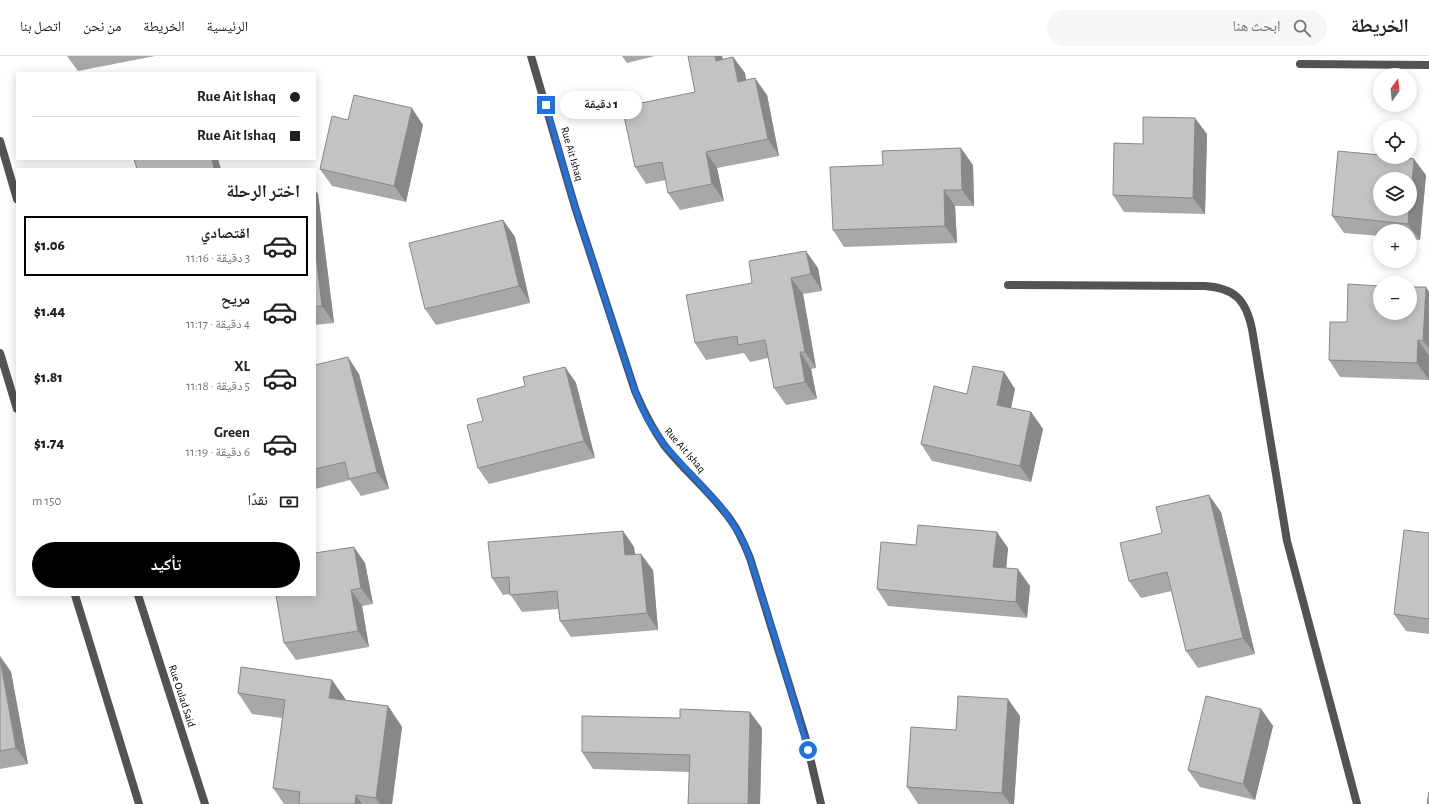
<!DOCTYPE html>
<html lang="ar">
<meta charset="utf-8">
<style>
:root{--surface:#fff;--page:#f6f6f6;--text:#202124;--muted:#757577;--line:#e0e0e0;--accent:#000}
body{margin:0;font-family:"Alegreya Sans","Noto Naskh Arabic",sans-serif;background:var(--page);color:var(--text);direction:rtl;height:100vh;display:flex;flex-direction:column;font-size:15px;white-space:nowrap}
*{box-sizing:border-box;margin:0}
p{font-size:13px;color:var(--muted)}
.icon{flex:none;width:22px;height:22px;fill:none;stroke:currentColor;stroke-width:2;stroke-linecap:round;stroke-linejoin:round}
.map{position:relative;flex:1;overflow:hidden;direction:ltr}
.details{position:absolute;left:16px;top:112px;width:300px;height:428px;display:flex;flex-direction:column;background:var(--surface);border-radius:0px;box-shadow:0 2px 10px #0003;direction:rtl}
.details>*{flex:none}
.guide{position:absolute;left:16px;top:16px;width:300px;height:88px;border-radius:0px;box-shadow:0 2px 10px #0003;direction:rtl;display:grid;align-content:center;height:88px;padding:0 16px;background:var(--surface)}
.needle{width:26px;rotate:15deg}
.tools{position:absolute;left:1373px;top:12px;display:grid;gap:8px}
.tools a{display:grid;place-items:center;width:44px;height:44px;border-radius:50%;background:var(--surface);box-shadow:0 2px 10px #0003;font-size:20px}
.end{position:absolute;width:18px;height:18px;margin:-9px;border:5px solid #1a73e8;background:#fff;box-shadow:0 0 0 2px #fff}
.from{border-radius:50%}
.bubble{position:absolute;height:28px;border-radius:14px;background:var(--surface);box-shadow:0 2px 10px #0003;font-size:13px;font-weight:800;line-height:28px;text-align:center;direction:rtl}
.guide b{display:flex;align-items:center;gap:14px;height:38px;font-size:15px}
.guide b+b{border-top:1px solid var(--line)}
.guide i{width:10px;height:10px;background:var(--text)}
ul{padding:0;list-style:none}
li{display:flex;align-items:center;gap:12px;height:60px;margin:0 8px 6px;padding:0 8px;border:2px solid transparent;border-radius:0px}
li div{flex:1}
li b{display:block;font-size:15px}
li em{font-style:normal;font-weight:800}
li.selected{border-color:var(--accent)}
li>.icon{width:36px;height:36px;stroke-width:1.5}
h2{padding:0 16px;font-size:18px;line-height:48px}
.pay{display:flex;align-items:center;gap:10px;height:44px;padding:0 16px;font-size:15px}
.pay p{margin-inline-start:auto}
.cta{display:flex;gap:8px;margin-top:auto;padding:8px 16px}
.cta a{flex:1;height:46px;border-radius:24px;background:var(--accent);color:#fff;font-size:16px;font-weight:800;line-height:46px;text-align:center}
header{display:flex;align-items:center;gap:24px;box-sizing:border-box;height:56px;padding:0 20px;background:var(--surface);border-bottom:1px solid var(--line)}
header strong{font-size:19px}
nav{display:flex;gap:22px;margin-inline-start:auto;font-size:14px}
.search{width:280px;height:36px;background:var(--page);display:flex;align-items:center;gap:10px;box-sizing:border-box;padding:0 14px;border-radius:22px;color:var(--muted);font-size:15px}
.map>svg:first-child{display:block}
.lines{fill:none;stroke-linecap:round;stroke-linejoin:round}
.minor{stroke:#535353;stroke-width:8}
.tertiary{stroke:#535353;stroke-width:8}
.wall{fill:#a8a8a8}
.shaded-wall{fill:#888}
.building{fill:#c3c3c3;stroke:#888}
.route{stroke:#1a73e8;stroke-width:5}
.labels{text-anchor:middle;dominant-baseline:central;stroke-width:3;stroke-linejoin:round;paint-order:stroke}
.street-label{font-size:11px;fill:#000;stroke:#fff}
</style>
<header>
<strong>الخريطة</strong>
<div class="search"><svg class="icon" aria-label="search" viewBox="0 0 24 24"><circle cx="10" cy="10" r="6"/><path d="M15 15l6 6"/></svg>ابحث هنا</div>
<nav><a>الرئيسية</a><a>الخريطة</a><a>من نحن</a><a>اتصل بنا</a></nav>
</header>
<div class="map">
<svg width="1429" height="748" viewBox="0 0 1429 748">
<rect width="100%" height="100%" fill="#fff"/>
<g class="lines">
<!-- minor -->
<g class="minor">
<path d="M531,0L575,151L635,335C643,354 652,372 664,389C685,416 713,438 732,466C740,477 745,490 750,502L805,680L821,748"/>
<polyline points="1300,8 1429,9"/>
<path d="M1008,229L1205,230C1235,232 1246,244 1252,273L1287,485L1357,748"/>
</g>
<!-- tertiary -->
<g class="tertiary">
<polyline points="0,85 17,143"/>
<polyline points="0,297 17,353"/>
<polyline points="75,539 139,748"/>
<polyline points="138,539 205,748"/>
</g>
</g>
<!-- wall -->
<g class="wall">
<polygon points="67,0 155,0 78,15"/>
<polygon points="622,0 655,0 627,7"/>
<polygon points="688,0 722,0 723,3 733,1 745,17 746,24 767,39 779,100 717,112 724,145 680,154 668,137 666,124 646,128 635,111 695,36"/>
<polygon points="423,69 406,146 332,130 320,113"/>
<polygon points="1207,78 1205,158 1124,156 1113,139 1143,88"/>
<polygon points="973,109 974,150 955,150 957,187 844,191 833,174"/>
<polygon points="1426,119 1420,184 1410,183 1410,175 1380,175 1380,180 1344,177 1332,160"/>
<polygon points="315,134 318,138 334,267 315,269"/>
<polygon points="503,164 515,181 530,247 436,269 425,253"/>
<polygon points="818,212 822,235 803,238 816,312 811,313 817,343 786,349 774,332 768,302 750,306 744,297 706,304 695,287 752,227"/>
<polygon points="1426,231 1429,236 1429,324 1340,321 1329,304 1347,266"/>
<polygon points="315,309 359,318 389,433 361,440 350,424 315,433"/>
<polygon points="565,311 576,327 595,402 489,428 478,412 483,365 525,330"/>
<polygon points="1004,316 1015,333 1011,352 1031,356 1043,373 1031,426 932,405 921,388 967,338"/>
<polygon points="1221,456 1255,598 1198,612 1186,595 1172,535 1141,542 1129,525 1162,477"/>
<polygon points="623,475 634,491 635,498 653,514 658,574 571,581 560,565 558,553 522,556 510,538 503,539 492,522"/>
<polygon points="1429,477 1429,578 1406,575 1394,558"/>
<polygon points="916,489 1008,492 1006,512 1030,530 1027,562 888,550 877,533"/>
<polygon points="365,507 373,548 362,550 369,591 296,604 284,587"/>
<polygon points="0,600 11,616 28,708 0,713"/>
<polygon points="332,624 346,644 388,650 402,671 392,748 284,748 273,732 282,662 252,658 238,637"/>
<polygon points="1261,653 1273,670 1255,744 1200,731 1188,714"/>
<polygon points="1020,660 1014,748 918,748 907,731 956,674"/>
<polygon points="762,672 760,748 688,748 689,716 593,713 582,696"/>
</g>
<!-- shaded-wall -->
<g class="shaded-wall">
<polygon points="715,0 722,0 727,21 716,5"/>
<polygon points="733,1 745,17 750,42 738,26"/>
<polygon points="755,22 767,39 779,100 768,83"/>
<polygon points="412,52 423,69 406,146 394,130"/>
<polygon points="1195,62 1207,78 1205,158 1193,142"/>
<polygon points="961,92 973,109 974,150 962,134"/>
<polygon points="706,96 717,112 724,145 712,128"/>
<polygon points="212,103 218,103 221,113 214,113"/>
<polygon points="1414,103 1426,119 1420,184 1408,168 1409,153 1410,153 1410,147"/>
<polygon points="315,134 318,138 334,267 322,250 315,190"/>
<polygon points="944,134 955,150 957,187 945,170"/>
<polygon points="503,164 515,181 530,247 519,230"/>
<polygon points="806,195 818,212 822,235 811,218"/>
<polygon points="791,222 803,238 816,312 805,296"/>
<polygon points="1426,231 1429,236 1429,292 1423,285"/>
<polygon points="1418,284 1429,300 1429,324 1417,307"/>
<polygon points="800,296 811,313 817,343 805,326"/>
<polygon points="348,301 359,318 389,433 377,416"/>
<polygon points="565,311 576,327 595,402 584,385"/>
<polygon points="1004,316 1015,333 1008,365 997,349"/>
<polygon points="1031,356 1043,373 1031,426 1020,410"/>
<polygon points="1209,439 1221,456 1255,598 1243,582"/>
<polygon points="623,475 634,491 637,516 625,499"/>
<polygon points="997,476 1008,492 1005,527 993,511"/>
<polygon points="354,491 365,507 373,548 361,532"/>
<polygon points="641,498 653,514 658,574 647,557"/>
<polygon points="1018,513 1030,530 1027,562 1016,546"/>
<polygon points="351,534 362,550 369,591 358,575"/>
<polygon points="0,600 11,616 28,708 16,692"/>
<polygon points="332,624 346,644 329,642"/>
<polygon points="1008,643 1020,660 1014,748 1010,748 1002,737"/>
<polygon points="388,650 402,671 392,748 380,748 376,742"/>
<polygon points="1261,653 1273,670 1255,744 1243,728"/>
<polygon points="750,656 762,672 760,748 748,748"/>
<polygon points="356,739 362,748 355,748"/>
</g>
<!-- building -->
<g class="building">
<polygon points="688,0 715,0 716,5 733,1 738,26 755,22 768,83 706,96 712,128 668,137 662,106 635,111 622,51 695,36"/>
<polygon points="354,39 412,52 394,130 320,113 332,60 348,64"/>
<polygon points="1143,61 1195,62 1193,142 1113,139 1114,87 1143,88"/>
<polygon points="961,92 962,134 944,134 945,170 833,174 830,111 883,109 882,95"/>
<polygon points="1338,95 1380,99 1380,101 1399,101 1414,103 1410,147 1410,123 1380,123 1380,153 1409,153 1408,168 1332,160"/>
<polygon points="134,103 212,103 214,113 137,113"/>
<polygon points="503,164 519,230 425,253 409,187"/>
<polygon points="315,190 322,250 315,251"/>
<polygon points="806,195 811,218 791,222 805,296 800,296 805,326 774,332 765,284 738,289 737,280 695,287 686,239 752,227 749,205"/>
<polygon points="1348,228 1380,230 1380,257 1410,257 1410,231 1426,231 1423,285 1418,284 1417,307 1329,304 1330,266 1347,266"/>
<polygon points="348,301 377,416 349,423 345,406 315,413 315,309"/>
<polygon points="973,310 1004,316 997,349 1031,356 1020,410 921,388 934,330 967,338"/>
<polygon points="565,311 584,385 478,412 467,369 483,365 477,343 525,330 523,321"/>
<polygon points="1209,439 1243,582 1186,595 1167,516 1129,525 1120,487 1162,477 1156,451"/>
<polygon points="918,469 997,476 993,511 1018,513 1016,546 877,533 881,486 916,489"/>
<polygon points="1404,474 1429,477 1429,563 1394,558"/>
<polygon points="623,475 625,499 641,498 647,557 560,565 557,535 510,539 509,521 492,522 488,486"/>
<polygon points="354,491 361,532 351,534 358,575 284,587 276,539 315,539 315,497"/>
<polygon points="0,603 16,692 0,695"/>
<polygon points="241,611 332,624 329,642 388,650 376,742 356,739 355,748 299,748 300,736 273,732 285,644 238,637"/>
<polygon points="958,640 1008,643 1002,737 907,731 911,671 956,674"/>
<polygon points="1206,640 1261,653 1243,728 1188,714"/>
<polygon points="680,653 750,656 748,748 688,748 690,699 582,696 582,660 680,662"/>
<polygon points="1429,736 1429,748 1427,748"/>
</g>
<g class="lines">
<!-- route -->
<polyline class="route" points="546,49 575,151 635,335 647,363 665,390 722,452 733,468 743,485 750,502 778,591 808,694"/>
</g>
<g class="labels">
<!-- street labels -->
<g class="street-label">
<text transform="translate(572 98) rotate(74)">Rue Ait Ishaq</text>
<text transform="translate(685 394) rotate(49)">Rue Ait Ishaq</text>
<text transform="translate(182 640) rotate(72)">Rue Oulad Said</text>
</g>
</g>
</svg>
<div class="tools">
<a><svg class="needle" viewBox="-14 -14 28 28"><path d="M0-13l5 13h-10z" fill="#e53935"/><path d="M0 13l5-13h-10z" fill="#757577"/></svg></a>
<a><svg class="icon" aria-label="locate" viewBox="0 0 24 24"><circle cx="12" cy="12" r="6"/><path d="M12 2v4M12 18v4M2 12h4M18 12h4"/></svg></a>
<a><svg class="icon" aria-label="layers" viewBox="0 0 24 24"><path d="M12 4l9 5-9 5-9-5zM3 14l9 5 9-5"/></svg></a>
<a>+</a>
<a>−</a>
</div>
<i class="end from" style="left:808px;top:694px"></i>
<i class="end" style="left:546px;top:49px"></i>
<div class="bubble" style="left:560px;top:35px;width:82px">1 دقيقة</div>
<div class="guide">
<b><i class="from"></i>Rue Ait Ishaq</b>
<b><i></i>Rue Ait Ishaq</b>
</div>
<section class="details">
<h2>اختر الرحلة</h2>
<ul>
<li class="selected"><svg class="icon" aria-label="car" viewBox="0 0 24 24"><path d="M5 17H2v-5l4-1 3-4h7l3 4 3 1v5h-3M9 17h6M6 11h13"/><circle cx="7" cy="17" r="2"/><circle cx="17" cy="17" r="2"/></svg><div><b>اقتصادي</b><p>3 دقيقة · 11:16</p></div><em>$1.06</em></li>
<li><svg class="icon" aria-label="car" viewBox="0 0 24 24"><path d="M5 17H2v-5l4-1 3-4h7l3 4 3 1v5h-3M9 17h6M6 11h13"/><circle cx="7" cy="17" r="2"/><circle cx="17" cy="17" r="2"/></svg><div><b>مريح</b><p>4 دقيقة · 11:17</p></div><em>$1.44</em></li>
<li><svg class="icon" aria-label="car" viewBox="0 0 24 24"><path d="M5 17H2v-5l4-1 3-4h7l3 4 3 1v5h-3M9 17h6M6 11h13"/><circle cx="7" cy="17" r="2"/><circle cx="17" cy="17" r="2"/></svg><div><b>XL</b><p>5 دقيقة · 11:18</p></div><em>$1.81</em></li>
<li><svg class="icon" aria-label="car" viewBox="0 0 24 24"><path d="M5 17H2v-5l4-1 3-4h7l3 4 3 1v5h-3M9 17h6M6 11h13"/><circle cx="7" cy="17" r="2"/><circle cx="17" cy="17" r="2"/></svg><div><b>Green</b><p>6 دقيقة · 11:19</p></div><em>$1.74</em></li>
</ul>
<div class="pay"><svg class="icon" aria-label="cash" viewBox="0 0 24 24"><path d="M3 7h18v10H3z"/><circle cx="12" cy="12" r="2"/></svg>نقدًا<p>150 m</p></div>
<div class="cta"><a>تأكيد</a></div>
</section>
</div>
